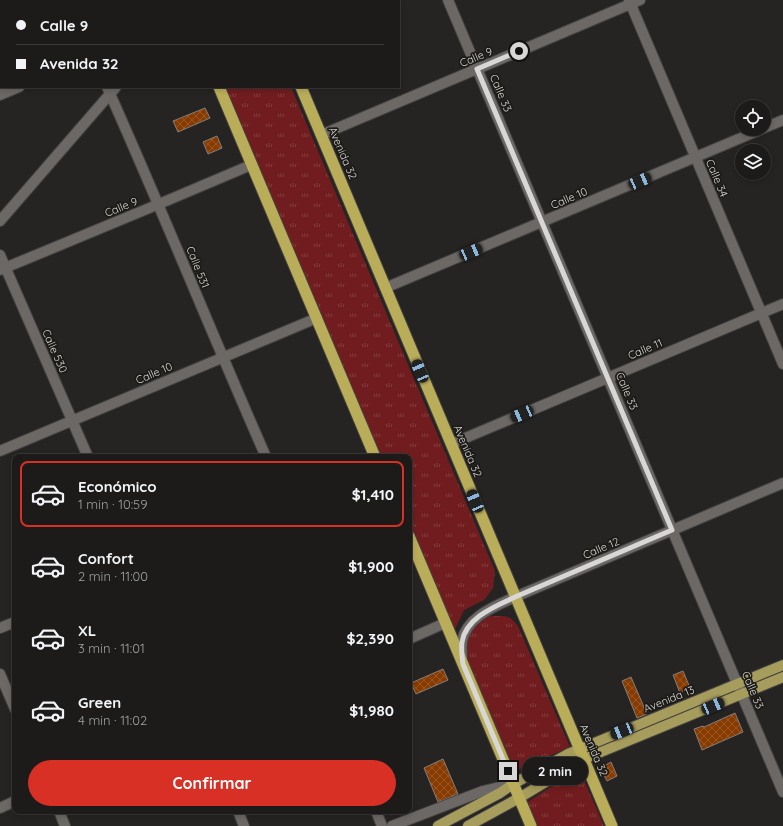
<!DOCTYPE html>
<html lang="es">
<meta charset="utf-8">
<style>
:root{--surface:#1c1b1a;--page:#252423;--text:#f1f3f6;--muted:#a0a1a2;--line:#3a3939;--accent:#d93025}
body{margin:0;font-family:Quicksand,sans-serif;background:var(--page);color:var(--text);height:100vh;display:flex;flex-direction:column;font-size:15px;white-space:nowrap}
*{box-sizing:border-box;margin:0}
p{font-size:13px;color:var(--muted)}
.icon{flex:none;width:22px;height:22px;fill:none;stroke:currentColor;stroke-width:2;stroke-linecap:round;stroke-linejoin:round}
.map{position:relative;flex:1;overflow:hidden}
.side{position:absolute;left:12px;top:454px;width:400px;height:360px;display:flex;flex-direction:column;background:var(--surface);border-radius:8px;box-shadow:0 2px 6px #0003,0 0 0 1px var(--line)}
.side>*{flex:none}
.banner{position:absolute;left:0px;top:0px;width:400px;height:88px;box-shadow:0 2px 6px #0003,0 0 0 1px var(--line);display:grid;align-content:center;height:88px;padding:0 16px;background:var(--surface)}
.tools{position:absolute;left:735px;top:100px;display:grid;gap:8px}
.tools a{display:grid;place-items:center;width:36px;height:36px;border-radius:50%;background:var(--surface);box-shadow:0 2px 6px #0003,0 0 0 1px var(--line);font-size:20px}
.end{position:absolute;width:18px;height:18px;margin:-9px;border:5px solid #d8d7d5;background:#111;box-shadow:0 0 0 2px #111}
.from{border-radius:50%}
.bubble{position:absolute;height:28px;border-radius:14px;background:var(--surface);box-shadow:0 2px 6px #0003,0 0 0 1px var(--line);font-size:13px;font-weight:700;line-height:28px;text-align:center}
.car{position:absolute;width:12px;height:24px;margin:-12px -6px;border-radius:5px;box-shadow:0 0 3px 1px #0007;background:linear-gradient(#222 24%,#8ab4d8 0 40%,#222 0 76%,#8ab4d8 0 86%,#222 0)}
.banner b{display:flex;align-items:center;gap:14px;height:38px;font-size:15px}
.banner b+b{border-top:1px solid var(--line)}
.banner i{width:10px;height:10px;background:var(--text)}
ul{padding:7px 0 0;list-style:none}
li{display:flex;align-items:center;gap:12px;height:66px;margin:0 8px 6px;padding:0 8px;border:2px solid transparent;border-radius:8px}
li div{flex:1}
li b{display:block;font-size:15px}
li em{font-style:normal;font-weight:700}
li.selected{border-color:var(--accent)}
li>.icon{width:36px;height:36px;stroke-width:1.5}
.cta{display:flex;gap:8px;margin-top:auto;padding:8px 16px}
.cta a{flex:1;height:46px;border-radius:24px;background:var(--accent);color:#fff;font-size:16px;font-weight:700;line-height:46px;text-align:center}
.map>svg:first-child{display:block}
.grass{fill:url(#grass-tufts)}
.building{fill:url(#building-cross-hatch);stroke:#827e7c}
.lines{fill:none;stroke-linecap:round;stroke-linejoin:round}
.minor-casing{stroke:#434240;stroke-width:12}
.tertiary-casing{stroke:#434240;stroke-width:12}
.primary-casing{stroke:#434240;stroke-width:12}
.trunk-casing{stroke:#434240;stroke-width:13}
.minor{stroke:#6b6865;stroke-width:10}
.tertiary{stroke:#6b6865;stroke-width:10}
.primary{stroke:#a69c5c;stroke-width:10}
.trunk{stroke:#baad59;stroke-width:11}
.route{stroke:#d8d7d5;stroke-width:5}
.labels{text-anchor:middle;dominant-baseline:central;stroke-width:3.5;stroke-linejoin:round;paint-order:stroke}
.street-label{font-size:11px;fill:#d8d7d5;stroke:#1d1b18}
</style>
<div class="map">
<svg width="783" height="826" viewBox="0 0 783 826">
<defs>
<pattern id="grass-tufts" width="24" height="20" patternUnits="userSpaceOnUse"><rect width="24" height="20" fill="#711d1f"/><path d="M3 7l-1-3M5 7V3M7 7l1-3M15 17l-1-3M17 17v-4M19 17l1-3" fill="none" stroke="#843d3f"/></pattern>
<pattern id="building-cross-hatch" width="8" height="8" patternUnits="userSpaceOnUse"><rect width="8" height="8" fill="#883b00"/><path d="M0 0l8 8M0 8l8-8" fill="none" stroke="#985724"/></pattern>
</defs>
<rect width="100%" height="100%" fill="#262422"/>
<!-- grass -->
<g class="grass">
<polygon points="223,87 291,87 495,571 493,588 484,600 464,610 454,631 409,525 409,457 380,457"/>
<path d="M493,616C508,616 509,615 518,626L570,747L515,771L462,650L476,622L485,617Z"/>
<polygon points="579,769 604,826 536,826 526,803"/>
</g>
<!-- building -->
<g class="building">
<polygon points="205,108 210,118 178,132 173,121"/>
<polygon points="217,136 222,148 208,154 203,142"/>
<polygon points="443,669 448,680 416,694 411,683"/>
<polygon points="683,671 690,688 680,693 673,675"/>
<polygon points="631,677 647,714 637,718 622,681"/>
<polygon points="735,713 743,732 702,750 694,729 703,726 704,727"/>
<polygon points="443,759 458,794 438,802 424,768"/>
<polygon points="611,762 617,776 607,781 602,771 604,766"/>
</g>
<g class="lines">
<!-- minor casing -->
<g class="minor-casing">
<g id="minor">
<polyline points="71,0 71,1"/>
<polyline points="448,0 783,792"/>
<polyline points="629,0 783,364"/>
<path d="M107,87C162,210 212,334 266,457"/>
<polyline points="0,95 19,87"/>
<polyline points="764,128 783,120"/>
<polyline points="321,135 640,0"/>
<polyline points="0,255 88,457"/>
<polyline points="0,270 159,204 251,165"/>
<polyline points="385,288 762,129"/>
<polyline points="451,444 783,304"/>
<polyline points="0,451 317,318"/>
<polyline points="0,628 15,622"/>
<polyline points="409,639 445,623"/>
<path d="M462,660C462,654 461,647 462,641C467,616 496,606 515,597L783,483"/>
<polyline points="0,674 15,709"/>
<polyline points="0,808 15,801"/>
<polyline points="59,811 65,826"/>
<polyline points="238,811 244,826"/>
<polyline points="376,811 382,826"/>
</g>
</g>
<!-- tertiary casing -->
<g class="tertiary-casing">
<g id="tertiary">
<polyline points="218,1 220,0"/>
<polyline points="0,221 116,87"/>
<polyline points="392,826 483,791 513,784"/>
</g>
</g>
<!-- primary casing -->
<g class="primary-casing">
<g id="primary">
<polyline points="438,826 500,793 513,784 570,753 783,665"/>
<polyline points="468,826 519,798 584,759 783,677"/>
</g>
</g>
<!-- trunk casing -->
<g class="trunk-casing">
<g id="trunk">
<polyline points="182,0 182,1"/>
<polyline points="264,0 265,1"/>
<polyline points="219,87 375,457"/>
<polyline points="301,87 612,826"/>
<polyline points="409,536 505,764 531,826"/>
</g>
</g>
<!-- minor -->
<use href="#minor" class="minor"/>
<!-- tertiary -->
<use href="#tertiary" class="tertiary"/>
<!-- primary -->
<use href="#primary" class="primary"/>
<!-- trunk -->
<use href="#trunk" class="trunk"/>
</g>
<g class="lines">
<!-- route -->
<path class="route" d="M508,771L463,664C462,656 461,649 462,642C466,617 496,606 515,597L672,530L477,69L519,51"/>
</g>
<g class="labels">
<!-- street labels -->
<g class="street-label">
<text transform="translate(476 57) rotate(-23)">Calle 9</text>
<text transform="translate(501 93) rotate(67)">Calle 33</text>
<text transform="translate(343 153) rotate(67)">Avenida 32</text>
<text transform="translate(717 178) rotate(67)">Calle 34</text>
<text transform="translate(569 198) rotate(-23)">Calle 10</text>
<text transform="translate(121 207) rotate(-22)">Calle 9</text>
<text transform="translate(198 267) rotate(68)">Calle 531</text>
<text transform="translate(645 349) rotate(-23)">Calle 11</text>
<text transform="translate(55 351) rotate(66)">Calle 530</text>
<text transform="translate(154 373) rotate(-23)">Calle 10</text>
<text transform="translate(627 391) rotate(67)">Calle 33</text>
<text transform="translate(468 451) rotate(67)">Avenida 32</text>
<text transform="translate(601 548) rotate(-23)">Calle 12</text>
<text transform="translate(753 690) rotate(67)">Calle 33</text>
<text transform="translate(669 699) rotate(-22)">Avenida 13</text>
<text transform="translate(594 750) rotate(67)">Avenida 32</text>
</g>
</g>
</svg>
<div class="tools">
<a><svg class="icon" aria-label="locate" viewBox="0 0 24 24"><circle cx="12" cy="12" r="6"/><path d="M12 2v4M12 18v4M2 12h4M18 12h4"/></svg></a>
<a><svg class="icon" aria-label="layers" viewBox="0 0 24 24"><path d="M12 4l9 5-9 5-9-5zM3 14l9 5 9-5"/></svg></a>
</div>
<i class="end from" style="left:519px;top:51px"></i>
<i class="end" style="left:508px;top:771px"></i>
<div class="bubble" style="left:522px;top:757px;width:66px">2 min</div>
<i class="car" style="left:640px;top:181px;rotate:67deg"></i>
<i class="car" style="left:471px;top:252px;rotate:67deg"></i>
<i class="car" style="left:420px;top:371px;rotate:337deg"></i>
<i class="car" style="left:522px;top:414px;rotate:247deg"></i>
<i class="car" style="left:475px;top:501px;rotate:337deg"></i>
<i class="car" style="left:713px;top:706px;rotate:67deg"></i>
<i class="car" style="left:622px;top:731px;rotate:248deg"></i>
<div class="banner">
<b><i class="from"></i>Calle 9</b>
<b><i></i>Avenida 32</b>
</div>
<section class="side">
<ul>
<li class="selected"><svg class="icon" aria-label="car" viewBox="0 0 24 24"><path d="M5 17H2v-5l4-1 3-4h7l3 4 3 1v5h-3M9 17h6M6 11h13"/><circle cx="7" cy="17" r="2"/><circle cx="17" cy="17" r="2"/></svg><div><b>Económico</b><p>1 min · 10:59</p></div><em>$1,410</em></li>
<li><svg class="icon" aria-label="car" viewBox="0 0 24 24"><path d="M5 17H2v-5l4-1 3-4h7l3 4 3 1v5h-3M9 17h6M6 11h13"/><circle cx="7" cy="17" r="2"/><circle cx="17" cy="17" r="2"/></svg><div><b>Confort</b><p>2 min · 11:00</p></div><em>$1,900</em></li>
<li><svg class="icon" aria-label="car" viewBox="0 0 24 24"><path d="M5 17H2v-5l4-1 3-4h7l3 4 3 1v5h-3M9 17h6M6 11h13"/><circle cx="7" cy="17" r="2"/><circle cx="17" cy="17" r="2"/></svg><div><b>XL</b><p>3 min · 11:01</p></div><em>$2,390</em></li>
<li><svg class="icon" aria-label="car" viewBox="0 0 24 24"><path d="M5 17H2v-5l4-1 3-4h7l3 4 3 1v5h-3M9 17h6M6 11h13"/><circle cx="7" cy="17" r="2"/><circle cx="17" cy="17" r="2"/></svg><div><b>Green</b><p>4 min · 11:02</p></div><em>$1,980</em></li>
</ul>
<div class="cta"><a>Confirmar</a></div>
</section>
</div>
